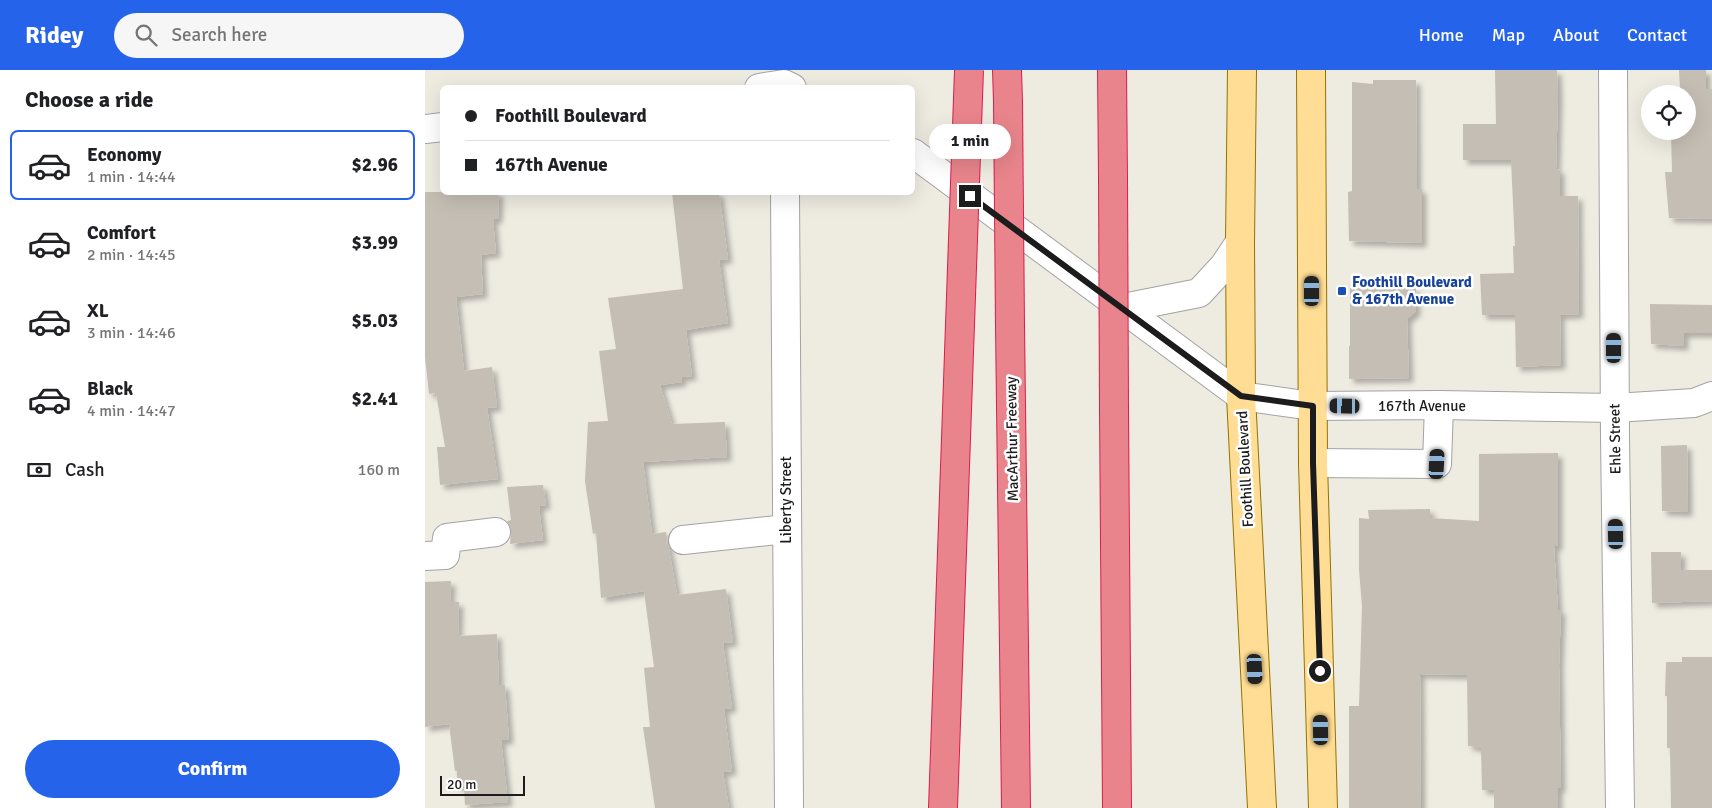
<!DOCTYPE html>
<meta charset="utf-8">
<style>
:root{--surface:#fff;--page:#f6f6f6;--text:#202124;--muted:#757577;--line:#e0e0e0;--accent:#2563eb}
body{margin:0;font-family:Signika,sans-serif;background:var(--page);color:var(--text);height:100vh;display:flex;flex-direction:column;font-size:19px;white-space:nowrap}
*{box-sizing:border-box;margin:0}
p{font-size:16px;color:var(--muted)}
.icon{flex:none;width:28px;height:28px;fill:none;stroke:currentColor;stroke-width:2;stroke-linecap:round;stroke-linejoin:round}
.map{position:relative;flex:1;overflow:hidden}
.side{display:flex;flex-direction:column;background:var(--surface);width:425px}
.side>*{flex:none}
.banner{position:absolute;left:15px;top:15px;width:475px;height:110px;border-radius:8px;box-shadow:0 5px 20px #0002;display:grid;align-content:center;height:110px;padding:0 25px;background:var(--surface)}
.controls{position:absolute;left:1216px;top:15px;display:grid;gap:10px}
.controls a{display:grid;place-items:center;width:55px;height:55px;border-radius:50%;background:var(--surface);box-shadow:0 5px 20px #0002;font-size:25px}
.scale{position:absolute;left:15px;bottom:12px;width:85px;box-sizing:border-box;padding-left:5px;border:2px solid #1c1c1c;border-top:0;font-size:14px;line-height:18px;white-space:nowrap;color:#1c1c1c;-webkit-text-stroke:4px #fff;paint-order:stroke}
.end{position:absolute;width:22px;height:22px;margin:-11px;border:6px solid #1c1c1c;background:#fff;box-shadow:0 0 0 2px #fff}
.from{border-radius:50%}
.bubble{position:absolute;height:35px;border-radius:18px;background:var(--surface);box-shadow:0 5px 20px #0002;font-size:16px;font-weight:800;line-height:35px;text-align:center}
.car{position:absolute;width:15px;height:30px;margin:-15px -8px;border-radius:6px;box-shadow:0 0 4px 1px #0007;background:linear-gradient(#222 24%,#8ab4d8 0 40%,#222 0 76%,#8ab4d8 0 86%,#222 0)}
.banner b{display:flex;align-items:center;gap:18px;height:48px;font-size:19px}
.banner b+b{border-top:1px solid var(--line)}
.banner i{width:12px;height:12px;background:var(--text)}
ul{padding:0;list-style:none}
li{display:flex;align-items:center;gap:15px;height:70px;margin:0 10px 8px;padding:0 15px;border:2px solid transparent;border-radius:8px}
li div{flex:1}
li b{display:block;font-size:19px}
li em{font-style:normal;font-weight:800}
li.active{border-color:var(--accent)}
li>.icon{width:45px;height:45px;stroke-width:1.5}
h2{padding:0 25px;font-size:22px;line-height:60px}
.pay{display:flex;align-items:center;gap:12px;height:55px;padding:0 25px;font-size:19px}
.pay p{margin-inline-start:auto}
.action{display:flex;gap:10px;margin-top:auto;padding:10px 25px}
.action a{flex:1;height:58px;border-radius:30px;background:var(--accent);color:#fff;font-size:20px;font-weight:800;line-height:58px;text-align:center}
header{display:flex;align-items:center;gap:30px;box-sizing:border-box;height:70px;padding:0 25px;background:var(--accent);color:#fff}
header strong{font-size:24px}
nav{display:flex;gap:28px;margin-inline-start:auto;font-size:18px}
.search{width:350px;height:45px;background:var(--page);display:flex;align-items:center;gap:12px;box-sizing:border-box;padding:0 18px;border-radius:28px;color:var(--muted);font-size:19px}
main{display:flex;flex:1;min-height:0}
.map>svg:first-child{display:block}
.building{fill:#c5beb4;filter:url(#shadow)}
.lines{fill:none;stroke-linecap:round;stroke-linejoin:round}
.minor-casing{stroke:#a3a3a3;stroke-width:30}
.major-casing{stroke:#937300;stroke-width:30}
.highway-casing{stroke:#dc1d4a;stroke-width:30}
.minor{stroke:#fff;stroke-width:28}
.major{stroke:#ffdd94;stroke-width:28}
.highway{stroke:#e9848c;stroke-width:28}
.highway-bridge-casing{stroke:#dc1d4a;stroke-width:30;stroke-linecap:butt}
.highway-bridge{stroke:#e9848c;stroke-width:28}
.route{stroke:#1c1c1c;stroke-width:6}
.transit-dot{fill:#1a4fb4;stroke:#fff;stroke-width:2}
.labels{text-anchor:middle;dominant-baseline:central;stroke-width:5;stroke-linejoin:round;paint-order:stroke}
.transit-label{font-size:15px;font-weight:bold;fill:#164399;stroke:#fff;text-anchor:start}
.street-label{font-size:15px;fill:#1c1c1c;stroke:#fff}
</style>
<header>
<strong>Ridey</strong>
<div class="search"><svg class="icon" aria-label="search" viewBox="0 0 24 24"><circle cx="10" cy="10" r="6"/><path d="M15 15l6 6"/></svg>Search here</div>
<nav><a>Home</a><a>Map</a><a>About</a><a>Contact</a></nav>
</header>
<main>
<section class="side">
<h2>Choose a ride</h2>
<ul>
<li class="active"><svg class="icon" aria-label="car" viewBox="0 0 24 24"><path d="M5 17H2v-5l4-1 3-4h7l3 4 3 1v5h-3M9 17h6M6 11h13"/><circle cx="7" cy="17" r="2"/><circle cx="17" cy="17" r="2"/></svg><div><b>Economy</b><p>1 min · 14:44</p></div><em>$2.96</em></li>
<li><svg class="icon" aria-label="car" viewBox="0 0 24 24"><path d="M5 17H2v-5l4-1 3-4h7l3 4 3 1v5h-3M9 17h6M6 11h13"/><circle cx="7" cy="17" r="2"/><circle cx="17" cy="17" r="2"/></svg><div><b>Comfort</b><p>2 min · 14:45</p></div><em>$3.99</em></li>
<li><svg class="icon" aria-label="car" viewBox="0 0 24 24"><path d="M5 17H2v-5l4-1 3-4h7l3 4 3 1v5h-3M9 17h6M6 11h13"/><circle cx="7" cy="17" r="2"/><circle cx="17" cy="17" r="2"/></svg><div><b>XL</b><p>3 min · 14:46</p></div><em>$5.03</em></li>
<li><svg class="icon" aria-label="car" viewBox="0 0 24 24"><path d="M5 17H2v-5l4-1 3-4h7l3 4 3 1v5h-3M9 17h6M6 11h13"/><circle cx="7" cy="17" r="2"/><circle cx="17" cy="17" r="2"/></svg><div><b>Black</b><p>4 min · 14:47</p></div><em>$2.41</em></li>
</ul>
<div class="pay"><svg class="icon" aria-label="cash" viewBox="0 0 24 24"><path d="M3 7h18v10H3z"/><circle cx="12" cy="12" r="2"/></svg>Cash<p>160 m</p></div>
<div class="action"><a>Confirm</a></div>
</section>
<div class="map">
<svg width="1287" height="738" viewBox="0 0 1287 738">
<defs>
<filter id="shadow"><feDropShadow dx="4.5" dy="4.5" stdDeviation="2.5" flood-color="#0004"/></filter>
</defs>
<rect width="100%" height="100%" fill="#eeebe1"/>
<!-- building -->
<g class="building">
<polygon points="1070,0 1132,0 1133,25 1131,99 1135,100 1135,126 1153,126 1154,244 1135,245 1136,295 1091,297 1090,245 1057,245 1055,204 1089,203 1088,176 1090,176 1086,90 1038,90 1038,54 1071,54"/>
<polygon points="1254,0 1281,0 1281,19 1287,19 1287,149 1244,148 1240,102 1247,102 1246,61 1262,61 1262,24 1244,24 1244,19 1255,19"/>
<polygon points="948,10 991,10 992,119 997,119 997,173 924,171 923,122 927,121 927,12 948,14"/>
<polygon points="0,122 74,122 73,149 68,149 71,183 56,185 58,224 31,227 39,301 67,297 72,337 62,338 73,409 15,415 12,377 20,377 11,323 4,324 0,287"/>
<polygon points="247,122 294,122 303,189 294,190 303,253 261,260 267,306 256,307 257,312 235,315 247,354 300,352 302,387 218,392 227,464 241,462 252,525 301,519 308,572 298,573 307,638 299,639 307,701 298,702 304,738 230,738 218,657 225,657 219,598 229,597 219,521 176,528 171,463 168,464 160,411 163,352 183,351 174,281 191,279 183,228 258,219"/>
<polygon points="925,218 991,218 991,241 982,249 984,308 924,309 924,276 925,276"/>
<polygon points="1225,234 1287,235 1287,263 1259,263 1259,276 1226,274"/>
<polygon points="1262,375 1263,442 1237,441 1236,376"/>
<polygon points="1133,383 1133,476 1129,476 1133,540 1136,540 1134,595 1136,718 1133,718 1133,738 1069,738 1069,720 1057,720 1056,678 1050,678 1050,676 1043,676 1042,605 995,604 996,738 924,738 924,636 934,636 937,536 934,500 934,448 944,449 943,440 1005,439 1005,448 1054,451 1054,384"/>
<polygon points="118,415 121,435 114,436 118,470 85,474 86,460 82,451 86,450 82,417"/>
<polygon points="1226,482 1256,482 1256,500 1287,500 1287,531 1227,533"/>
<polygon points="26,511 25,532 34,532 33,566 72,564 74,615 80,615 84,670 76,670 83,732 40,735 39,717 32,717 32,701 30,701 24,654 0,657 0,512"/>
<polygon points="1257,587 1287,587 1287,738 1246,738 1245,678 1242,678 1242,626 1240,626 1241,592 1257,592"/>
</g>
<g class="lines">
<!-- minor casing -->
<g class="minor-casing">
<g id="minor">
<polyline points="1188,0 1190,366 1195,738"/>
<polyline points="334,18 359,14 367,18"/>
<polyline points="0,59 18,57"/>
<polyline points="488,83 816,326 887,336 1014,335 1190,338 1269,333 1287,326"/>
<polyline points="360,122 364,738"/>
<polyline points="698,238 774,223 799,196 815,172"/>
<polyline points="888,393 1012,394 1014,335"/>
<polyline points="258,470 362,459"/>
<polyline points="0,486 20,485 22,468 71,462"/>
</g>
</g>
<!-- major casing -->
<g class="major-casing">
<g id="major">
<polyline points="817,0 815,172 816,326 837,738"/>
<polyline points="886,0 888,393 898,738"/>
</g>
</g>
<!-- highway casing -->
<g class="highway-casing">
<g id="highway">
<polyline points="582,0 583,31"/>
<polyline points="687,0 688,107"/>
<polyline points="585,255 591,738"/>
<polyline points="689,339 692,738"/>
<polyline points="518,738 536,226"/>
</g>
</g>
<!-- minor -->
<use href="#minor" class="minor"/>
<!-- major -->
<use href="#major" class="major"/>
<!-- highway -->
<use href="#highway" class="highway"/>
<!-- highway-bridge casing -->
<g class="highway-bridge-casing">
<g id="highway-bridge">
<polyline points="583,31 585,255"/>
<polyline points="688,107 689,339"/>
<polyline points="536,226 544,0"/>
</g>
</g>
<!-- highway-bridge -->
<use href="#highway-bridge" class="highway-bridge"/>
</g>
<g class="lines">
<!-- route -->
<polyline class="route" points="545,126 816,326 888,336 888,393 895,601"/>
</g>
<!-- markers -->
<rect class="transit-dot" x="912" y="216" width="10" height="10" rx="2.5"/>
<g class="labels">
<!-- transit labels -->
<g class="transit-label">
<text x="927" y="212">Foothill Boulevard<tspan x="927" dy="17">&amp; 167th Avenue</tspan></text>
</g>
<!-- street labels -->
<g class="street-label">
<text x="997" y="336">167th Avenue</text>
<text transform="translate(587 369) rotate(-91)">MacArthur Freeway</text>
<text transform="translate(1190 369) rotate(-91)">Ehle Street</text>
<text transform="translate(820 399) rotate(-93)">Foothill Boulevard</text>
<text transform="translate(361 430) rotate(-90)">Liberty Street</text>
</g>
</g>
</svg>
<div class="controls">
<a><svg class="icon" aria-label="locate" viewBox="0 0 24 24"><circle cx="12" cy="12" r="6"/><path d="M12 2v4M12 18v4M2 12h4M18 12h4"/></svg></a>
</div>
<div class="scale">20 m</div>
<i class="end from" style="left:895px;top:601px"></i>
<i class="end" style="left:545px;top:126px"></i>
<div class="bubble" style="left:504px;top:54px;width:82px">1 min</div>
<i class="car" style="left:887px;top:221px;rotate:0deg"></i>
<i class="car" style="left:1189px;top:278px;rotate:0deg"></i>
<i class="car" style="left:920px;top:336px;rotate:271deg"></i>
<i class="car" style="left:1012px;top:394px;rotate:3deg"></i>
<i class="car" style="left:1191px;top:464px;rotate:359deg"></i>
<i class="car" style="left:830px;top:599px;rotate:177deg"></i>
<i class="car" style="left:896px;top:660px;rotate:359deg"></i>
<div class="banner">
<b><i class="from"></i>Foothill Boulevard</b>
<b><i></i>167th Avenue</b>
</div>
</div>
</main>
